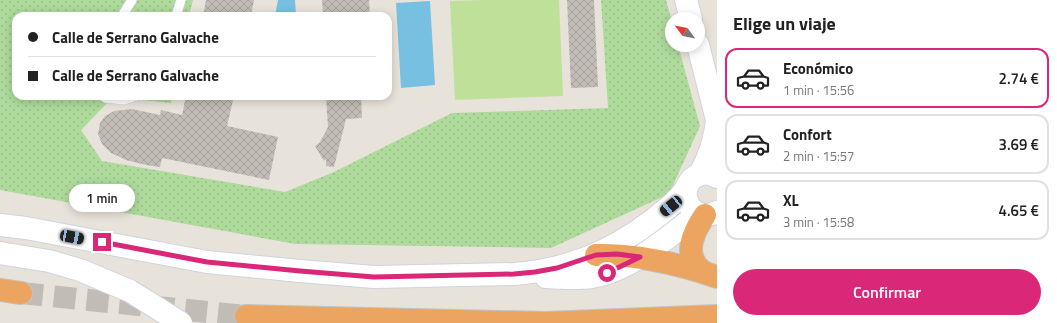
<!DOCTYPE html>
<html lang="es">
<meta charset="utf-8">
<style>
:root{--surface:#fff;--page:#f6f6f6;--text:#222;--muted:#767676;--line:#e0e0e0;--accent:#db2777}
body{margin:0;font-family:"Titillium Web",sans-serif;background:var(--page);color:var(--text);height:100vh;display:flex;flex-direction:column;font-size:15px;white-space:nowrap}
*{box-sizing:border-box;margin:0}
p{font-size:13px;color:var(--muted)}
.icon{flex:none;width:22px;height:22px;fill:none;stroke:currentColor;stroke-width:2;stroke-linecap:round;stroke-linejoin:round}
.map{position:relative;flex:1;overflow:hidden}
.sheet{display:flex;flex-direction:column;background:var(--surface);width:340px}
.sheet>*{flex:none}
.top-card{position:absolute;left:12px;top:12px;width:380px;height:88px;border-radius:12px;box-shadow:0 2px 10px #0003;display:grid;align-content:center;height:88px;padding:0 16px;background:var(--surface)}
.needle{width:26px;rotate:302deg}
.tools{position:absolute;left:665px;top:12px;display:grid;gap:8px}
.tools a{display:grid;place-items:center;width:40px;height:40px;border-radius:50%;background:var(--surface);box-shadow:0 2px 10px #0003;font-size:20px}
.end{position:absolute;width:18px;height:18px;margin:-9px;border:5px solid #db2777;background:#fff;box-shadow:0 0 0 2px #fff}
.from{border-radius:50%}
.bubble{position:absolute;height:28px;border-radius:14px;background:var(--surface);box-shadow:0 2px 10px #0003;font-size:13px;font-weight:600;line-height:28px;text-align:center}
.car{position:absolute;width:12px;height:24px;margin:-12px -6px;border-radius:5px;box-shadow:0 0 3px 1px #0007;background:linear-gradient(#222 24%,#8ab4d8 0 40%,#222 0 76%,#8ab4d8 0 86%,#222 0)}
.top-card b{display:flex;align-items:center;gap:14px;height:38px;font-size:15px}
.top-card b+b{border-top:1px solid var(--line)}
.top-card i{width:10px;height:10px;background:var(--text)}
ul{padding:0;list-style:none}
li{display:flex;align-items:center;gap:12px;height:60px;margin:0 8px 6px;padding:0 8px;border:2px solid var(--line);border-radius:12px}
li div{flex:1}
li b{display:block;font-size:15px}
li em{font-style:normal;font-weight:600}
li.active{border-color:var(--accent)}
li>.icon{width:36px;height:36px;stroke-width:1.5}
h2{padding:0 16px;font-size:18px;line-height:48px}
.action{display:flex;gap:8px;margin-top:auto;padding:8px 16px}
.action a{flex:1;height:46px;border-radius:24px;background:var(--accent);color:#fff;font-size:16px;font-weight:600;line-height:46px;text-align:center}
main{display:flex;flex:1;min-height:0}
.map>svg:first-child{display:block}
.park{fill:url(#park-dots)}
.pitch{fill:#bfe098}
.water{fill:#77c0e1}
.building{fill:url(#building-cross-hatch)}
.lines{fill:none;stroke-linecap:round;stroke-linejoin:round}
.motorway-tunnel{stroke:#c1bdb6;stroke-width:22;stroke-dasharray:22 11;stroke-linecap:butt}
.service-casing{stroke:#d0d2df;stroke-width:10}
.tertiary-casing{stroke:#d0d2df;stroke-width:24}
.secondary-casing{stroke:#d0d2df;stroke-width:24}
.motorway-casing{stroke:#c3c3c3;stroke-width:24}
.service{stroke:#fff;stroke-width:9}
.tertiary{stroke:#fff;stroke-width:22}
.secondary{stroke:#fff;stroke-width:22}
.motorway{stroke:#eca461;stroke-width:22}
.secondary-bridge-casing{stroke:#d0d2df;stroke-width:24;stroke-linecap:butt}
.secondary-bridge{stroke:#fff;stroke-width:22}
.route{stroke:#db2777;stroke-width:5}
</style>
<main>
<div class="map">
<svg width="717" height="323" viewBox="0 0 717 323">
<defs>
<pattern id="park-dots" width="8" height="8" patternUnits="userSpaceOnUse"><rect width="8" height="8" fill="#aeda9c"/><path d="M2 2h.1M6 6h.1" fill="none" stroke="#96bb86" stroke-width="1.8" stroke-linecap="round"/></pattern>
<pattern id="building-cross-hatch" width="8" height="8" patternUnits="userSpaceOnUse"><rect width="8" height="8" fill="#c1bdb6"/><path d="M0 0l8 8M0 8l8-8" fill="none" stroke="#a6a29c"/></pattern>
</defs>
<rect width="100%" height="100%" fill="#e8e3da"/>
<!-- park -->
<polygon class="park" points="0,0 193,0 189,16 16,16 16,96 172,96 171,103 113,97 81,130 102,161 285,192 334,172 452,113 608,108 601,0 666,0 672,22 672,45 678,45 700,126 669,194 551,248 295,244 0,190"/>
<!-- pitch -->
<polygon class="pitch" points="484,0 559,0 563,96 455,100 450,1"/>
<!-- water -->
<g class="water">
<polygon points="278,0 295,0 296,16 275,16"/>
<polygon points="430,1 435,85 401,88 396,3"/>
</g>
<!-- building -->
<g class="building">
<polygon points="206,0 254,0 251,16 203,16"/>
<polygon points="322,0 369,0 370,16 323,16"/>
<polygon points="567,0 594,0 598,87 571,88"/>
<polygon points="186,96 234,96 227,126 278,137 269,180 162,158 160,167 146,165 126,160 111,153 102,144 98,134 100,123 105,116 109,114 114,111 132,109 160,115 161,110 182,115"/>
<polygon points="326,96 361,96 362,118 346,119 334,167 326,166 326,159 324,161 315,146 320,142 328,127"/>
</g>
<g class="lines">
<!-- motorway-tunnel -->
<polyline class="motorway-tunnel" points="21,293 246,316"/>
<!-- service casing -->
<g class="service-casing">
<g id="service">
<polyline points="122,16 132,0"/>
<polyline points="176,16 181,0"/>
<polyline points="104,96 105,98 124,100 137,96"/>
</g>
</g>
<!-- tertiary casing -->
<g class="tertiary-casing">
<g id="tertiary">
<polyline points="686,0 691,19"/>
<polyline points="698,45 717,120"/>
<path d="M699,175C710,157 714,141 717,121"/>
<path d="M717,177C710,173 703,172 696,176C673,190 692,225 717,212"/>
<path d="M0,225L26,228L207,262L300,271L374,277L514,274C566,270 609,253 650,222C663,212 676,203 686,189"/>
<path d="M546,277C561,278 576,279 592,277C617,273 640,258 660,243C674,234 685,222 700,214"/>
</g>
</g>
<!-- secondary casing -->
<g class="secondary-casing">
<polyline id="secondary" points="0,253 49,261 80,270 130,291"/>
</g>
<!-- motorway casing -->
<g class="motorway-casing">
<g id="motorway">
<path d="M596,255C638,254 677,263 717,277"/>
<path d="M704,272C701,270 697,267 695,263C685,248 696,228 705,215"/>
<polyline points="0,290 21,293"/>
<polyline points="246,316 546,323 717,316"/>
</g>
</g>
<!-- service -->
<use href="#service" class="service"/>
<!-- tertiary -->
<use href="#tertiary" class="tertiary"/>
<!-- secondary -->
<use href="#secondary" class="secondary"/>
<!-- motorway -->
<use href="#motorway" class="motorway"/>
<!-- secondary-bridge casing -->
<g class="secondary-bridge-casing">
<polyline id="secondary-bridge" points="130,291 181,323"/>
</g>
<!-- secondary-bridge -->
<use href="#secondary-bridge" class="secondary-bridge"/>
</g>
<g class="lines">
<!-- route -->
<polyline class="route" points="102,242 207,262 300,271 374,277 514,274 535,272 557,268 596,255 617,254 640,257 607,273"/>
</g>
</svg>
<div class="tools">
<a><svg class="needle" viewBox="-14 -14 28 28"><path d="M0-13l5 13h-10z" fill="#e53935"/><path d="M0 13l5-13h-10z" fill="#767676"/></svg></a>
</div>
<i class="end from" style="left:607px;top:273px"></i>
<i class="end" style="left:102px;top:242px"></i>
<div class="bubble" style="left:69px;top:184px;width:66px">1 min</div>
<i class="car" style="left:671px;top:206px;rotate:231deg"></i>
<i class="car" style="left:72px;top:237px;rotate:101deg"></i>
<div class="top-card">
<b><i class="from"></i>Calle de Serrano Galvache</b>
<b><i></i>Calle de Serrano Galvache</b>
</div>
</div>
<section class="sheet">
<h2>Elige un viaje</h2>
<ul>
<li class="active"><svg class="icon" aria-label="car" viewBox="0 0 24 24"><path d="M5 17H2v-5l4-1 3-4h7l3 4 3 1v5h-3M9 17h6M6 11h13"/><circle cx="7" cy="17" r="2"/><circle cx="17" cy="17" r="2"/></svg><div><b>Económico</b><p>1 min · 15:56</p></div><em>2.74 €</em></li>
<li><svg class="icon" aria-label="car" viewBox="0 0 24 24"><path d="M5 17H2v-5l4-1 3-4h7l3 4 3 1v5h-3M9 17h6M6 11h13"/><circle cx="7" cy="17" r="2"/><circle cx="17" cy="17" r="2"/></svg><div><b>Confort</b><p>2 min · 15:57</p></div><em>3.69 €</em></li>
<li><svg class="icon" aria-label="car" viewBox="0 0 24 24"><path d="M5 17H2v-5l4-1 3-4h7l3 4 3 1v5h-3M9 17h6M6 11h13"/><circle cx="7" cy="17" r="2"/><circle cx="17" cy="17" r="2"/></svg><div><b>XL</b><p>3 min · 15:58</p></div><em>4.65 €</em></li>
</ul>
<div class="action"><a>Confirmar</a></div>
</section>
</main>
